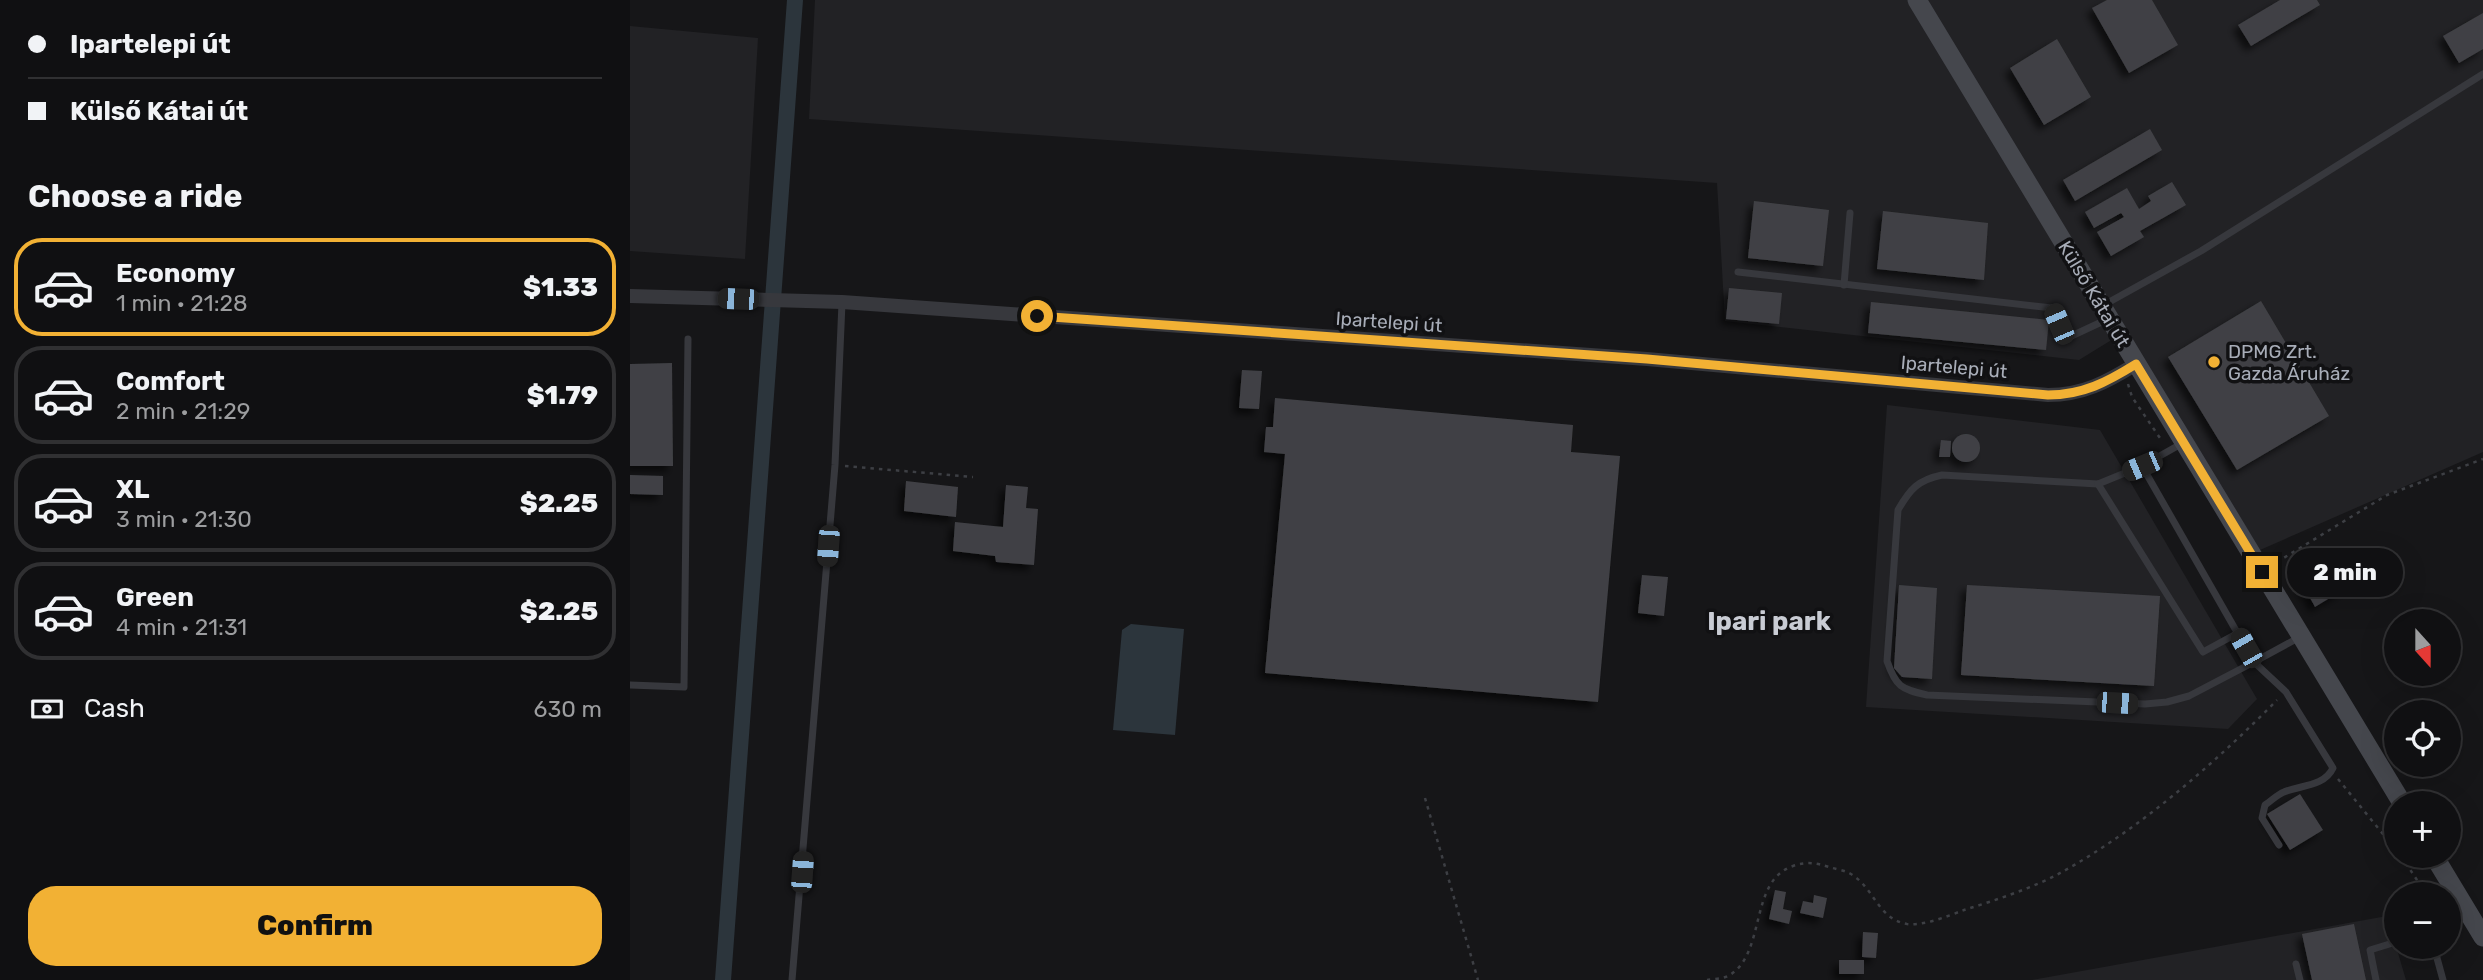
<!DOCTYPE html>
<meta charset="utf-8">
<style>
:root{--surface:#101012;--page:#19191b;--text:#f1f3f6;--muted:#9c9d9f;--line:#303032;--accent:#f2b134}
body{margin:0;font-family:Rubik,sans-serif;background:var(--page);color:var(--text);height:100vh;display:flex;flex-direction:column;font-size:26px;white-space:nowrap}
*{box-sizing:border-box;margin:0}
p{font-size:23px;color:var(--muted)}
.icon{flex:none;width:38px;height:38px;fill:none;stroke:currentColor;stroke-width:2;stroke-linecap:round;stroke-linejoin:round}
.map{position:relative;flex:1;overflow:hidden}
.sheet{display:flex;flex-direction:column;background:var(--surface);width:630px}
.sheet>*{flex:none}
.banner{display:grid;align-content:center;height:154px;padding:0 28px;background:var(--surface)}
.needle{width:46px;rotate:159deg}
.buttons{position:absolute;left:1754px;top:609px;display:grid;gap:14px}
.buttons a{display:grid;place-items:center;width:77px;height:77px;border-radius:50%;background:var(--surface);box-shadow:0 7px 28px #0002,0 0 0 2px var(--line);font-size:35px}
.end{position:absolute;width:32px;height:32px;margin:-16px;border:9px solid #f2b134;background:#111;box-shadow:0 0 0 4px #111}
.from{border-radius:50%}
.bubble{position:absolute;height:49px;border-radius:24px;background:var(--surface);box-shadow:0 7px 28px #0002,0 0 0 2px var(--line);font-size:23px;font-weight:800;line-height:49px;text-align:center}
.car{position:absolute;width:21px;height:42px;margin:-21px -10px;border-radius:9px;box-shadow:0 0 5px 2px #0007;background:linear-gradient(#222 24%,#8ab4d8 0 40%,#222 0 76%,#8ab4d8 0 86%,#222 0)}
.banner b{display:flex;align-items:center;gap:24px;height:66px;font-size:26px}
.banner b+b{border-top:2px solid var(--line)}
.banner i{width:18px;height:18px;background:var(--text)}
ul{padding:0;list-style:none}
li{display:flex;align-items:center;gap:21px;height:98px;margin:0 14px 10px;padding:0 14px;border:4px solid var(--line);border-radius:28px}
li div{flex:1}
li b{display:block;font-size:26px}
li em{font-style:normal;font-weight:800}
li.selected{border-color:var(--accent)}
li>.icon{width:63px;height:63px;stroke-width:1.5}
h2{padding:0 28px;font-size:32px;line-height:84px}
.pay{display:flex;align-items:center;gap:18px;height:77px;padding:0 28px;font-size:26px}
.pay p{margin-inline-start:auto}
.primary-button{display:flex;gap:14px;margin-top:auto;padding:14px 28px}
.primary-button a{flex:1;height:80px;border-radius:28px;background:var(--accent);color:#111;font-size:28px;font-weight:800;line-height:80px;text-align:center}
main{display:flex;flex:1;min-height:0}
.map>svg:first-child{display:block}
.built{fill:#222225}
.water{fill:#2c353c}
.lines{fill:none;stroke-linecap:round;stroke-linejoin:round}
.canal{stroke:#2c353c;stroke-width:16}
.building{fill:#404145;filter:url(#shadow)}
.path{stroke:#3d3f44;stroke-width:2.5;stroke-dasharray:3.5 5;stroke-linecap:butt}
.service{stroke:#37383d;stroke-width:7}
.minor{stroke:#37383d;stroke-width:14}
.secondary{stroke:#45474d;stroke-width:19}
.route{stroke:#f2b134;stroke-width:9}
.poi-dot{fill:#f2b134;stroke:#111113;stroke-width:2.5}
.labels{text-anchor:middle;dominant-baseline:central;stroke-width:7;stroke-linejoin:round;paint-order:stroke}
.street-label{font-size:19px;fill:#a8adb8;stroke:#111113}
.poi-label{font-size:19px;fill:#a8adb8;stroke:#111113;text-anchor:start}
.district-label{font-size:26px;font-weight:bold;fill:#c9ccd4;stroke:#111113}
</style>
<main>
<section class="sheet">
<div class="banner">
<b><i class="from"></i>Ipartelepi út</b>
<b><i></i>Külső Kátai út</b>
</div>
<h2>Choose a ride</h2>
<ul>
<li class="selected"><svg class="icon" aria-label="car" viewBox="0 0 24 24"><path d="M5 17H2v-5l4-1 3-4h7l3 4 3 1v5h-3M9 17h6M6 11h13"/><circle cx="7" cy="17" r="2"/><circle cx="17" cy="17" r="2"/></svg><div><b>Economy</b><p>1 min · 21:28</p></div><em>$1.33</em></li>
<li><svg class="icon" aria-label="car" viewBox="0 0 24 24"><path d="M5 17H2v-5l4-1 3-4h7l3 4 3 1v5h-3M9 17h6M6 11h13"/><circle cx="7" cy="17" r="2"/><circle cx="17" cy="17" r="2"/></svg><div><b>Comfort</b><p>2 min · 21:29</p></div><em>$1.79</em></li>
<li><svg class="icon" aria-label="car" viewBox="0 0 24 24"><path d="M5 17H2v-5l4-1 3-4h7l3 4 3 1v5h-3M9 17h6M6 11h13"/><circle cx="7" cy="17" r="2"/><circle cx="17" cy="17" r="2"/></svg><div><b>XL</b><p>3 min · 21:30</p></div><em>$2.25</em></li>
<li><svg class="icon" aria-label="car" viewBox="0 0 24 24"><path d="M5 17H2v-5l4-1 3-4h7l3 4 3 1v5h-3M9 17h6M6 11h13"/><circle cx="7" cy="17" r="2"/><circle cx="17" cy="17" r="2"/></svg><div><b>Green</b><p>4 min · 21:31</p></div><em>$2.25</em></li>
</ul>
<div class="pay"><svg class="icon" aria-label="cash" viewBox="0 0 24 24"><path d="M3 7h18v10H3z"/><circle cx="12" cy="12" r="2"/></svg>Cash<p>630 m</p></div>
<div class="primary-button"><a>Confirm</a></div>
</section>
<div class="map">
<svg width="1853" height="980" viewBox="0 0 1853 980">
<defs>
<filter id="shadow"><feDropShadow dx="-5.5" dy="5.5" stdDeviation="3.5" flood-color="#0009"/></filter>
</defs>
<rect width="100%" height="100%" fill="#161618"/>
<!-- built -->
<g class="built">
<polygon points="185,0 1853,0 1853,452 1630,550 1496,331 1449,360 1095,321 1087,183 179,119"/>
<polygon points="0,26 128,38 115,259 0,251"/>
<polygon points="1257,405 1470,430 1627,699 1598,729 1236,707"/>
<polygon points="1757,916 1776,980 1402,980"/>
</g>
<!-- water -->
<polygon class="water" points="501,624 554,629 545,735 483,730 492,630"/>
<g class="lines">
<!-- canal -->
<polyline class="canal" points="93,980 165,0"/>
</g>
<!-- building -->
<g class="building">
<polygon points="1477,0 1522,0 1548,45 1499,73 1462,8"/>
<polygon points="1650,0 1687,0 1690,5 1621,46 1608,25"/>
<polygon points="1853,13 1853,49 1829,63 1813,36"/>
<polygon points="1427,39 1461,97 1414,125 1380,68"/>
<polygon points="1520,129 1532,150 1445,201 1433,180"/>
<polygon points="1542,182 1556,205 1510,231 1514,237 1481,256 1467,232 1494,217 1491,213 1464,228 1455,212 1497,188 1509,209 1521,201 1518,196"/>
<polygon points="1124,201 1199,210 1193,266 1118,258"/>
<polygon points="1253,211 1358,223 1354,280 1247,269"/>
<polygon points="1099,288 1152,293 1149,324 1096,319"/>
<polygon points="1631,301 1699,416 1607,470 1538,357"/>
<polygon points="1241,302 1419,320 1416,350 1238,333"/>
<polygon points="42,363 43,466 0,466 0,364"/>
<polygon points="612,370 632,371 629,409 609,408"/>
<polygon points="645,398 943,425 941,452 990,456 968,702 635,673 655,454 634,452 636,427 643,427"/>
<circle cx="1336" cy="448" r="14"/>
<polygon points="1311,440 1321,441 1320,457 1309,457"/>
<polygon points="0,475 33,476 33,495 0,494"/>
<polygon points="276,481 328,487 326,517 274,511"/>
<polygon points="376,485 398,487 396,508 408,509 404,565 366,562 365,556 323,551 325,522 373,527"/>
<polygon points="1734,549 1747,569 1685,607 1673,585"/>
<polygon points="1012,575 1038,577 1034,616 1008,613"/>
<polygon points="1269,585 1307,588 1302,679 1272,677 1264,668"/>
<polygon points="1337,585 1530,596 1524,686 1331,675"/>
<polygon points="1670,794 1693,830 1660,850 1637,814"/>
<polygon points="1145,890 1156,892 1153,909 1162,911 1159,924 1139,919"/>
<polygon points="1184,895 1197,898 1193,918 1170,913 1173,901 1183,903"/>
<polygon points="1724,924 1736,980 1682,980 1672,934"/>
<polygon points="1233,932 1248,933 1246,958 1232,957"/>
<rect x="1209" y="960" width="25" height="14"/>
</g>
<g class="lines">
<!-- path -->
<g class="path">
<polyline points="1498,384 1502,397 1532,441"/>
<polyline points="215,466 343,477"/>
<polyline points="1647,562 1757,495 1853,459"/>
<polyline points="1708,779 1766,850"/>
<polyline points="795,798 848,980"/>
<polyline points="1771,856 1789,883 1792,894"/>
<path d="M1077,980C1083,979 1092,979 1098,976C1137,955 1118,881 1163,866C1177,861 1186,863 1199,867C1205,869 1213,870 1219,873C1244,886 1247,919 1277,924C1294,926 1318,916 1334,910C1366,900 1403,888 1432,872C1511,828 1584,764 1647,700"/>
</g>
<!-- service -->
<g class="service">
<polyline points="1108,272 1422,308 1435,339 1478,319"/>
<polyline points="1214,285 1220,213"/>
<polyline points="1472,306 1571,251 1853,74"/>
<polyline points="1551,444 1512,466 1624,662 1670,637"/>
<path d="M1512,466L1468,484L1312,475C1288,480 1280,489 1268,510L1257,661C1266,687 1271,689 1297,695L1515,704L1537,702L1559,696L1624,662L1656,692L1703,768C1694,787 1670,785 1654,792C1648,794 1641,801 1635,805L1632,818L1649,845"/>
<polyline points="1468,484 1573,652 1608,633"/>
<polyline points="0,685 54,687 58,339"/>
<polyline points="1804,947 1813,980"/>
<polyline points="1666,964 1670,980"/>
<polyline points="162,980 205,465 212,303"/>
<polyline points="1746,980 1740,950 1766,942"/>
</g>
<!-- minor -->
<path class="minor" d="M0,296L212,302L1017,359L1418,395C1453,395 1477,382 1506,364"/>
<!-- secondary -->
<g class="secondary">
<polyline points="1287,0 1772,803"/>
<polyline points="1804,856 1853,937"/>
</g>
</g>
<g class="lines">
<!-- route -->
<path class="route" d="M407,316L1017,359L1418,395C1453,395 1477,382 1506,364L1632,572"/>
</g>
<!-- markers -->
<circle class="poi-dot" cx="1584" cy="362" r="7"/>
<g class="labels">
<!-- street labels -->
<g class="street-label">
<text transform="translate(1464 294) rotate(59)">Külső Kátai út</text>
<text transform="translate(759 322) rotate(4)">Ipartelepi út</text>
<text transform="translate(1324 367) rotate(5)">Ipartelepi út</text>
</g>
<!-- poi labels -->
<g class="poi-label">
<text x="1598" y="351">DPMG Zrt.<tspan x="1598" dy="22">Gazda Áruház</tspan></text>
</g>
<!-- district labels -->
<g class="district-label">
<text x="1139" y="621">Ipari park</text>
</g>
</g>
</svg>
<div class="buttons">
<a><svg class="needle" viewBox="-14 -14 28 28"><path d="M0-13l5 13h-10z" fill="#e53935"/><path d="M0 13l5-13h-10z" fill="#9c9d9f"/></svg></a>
<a><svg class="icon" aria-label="locate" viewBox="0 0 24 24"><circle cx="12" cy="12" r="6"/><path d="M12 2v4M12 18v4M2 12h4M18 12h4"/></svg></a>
<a>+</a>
<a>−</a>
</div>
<i class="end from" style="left:407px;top:316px"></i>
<i class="end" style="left:1632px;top:572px"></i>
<div class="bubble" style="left:1657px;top:548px;width:116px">2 min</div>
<i class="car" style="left:108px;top:299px;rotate:272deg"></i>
<i class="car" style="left:1429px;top:324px;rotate:337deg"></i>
<i class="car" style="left:1512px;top:466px;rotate:247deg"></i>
<i class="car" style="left:198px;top:546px;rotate:184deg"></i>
<i class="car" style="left:1616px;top:648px;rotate:330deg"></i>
<i class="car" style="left:1487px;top:703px;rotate:93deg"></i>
<i class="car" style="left:172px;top:872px;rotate:4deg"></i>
</div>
</main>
